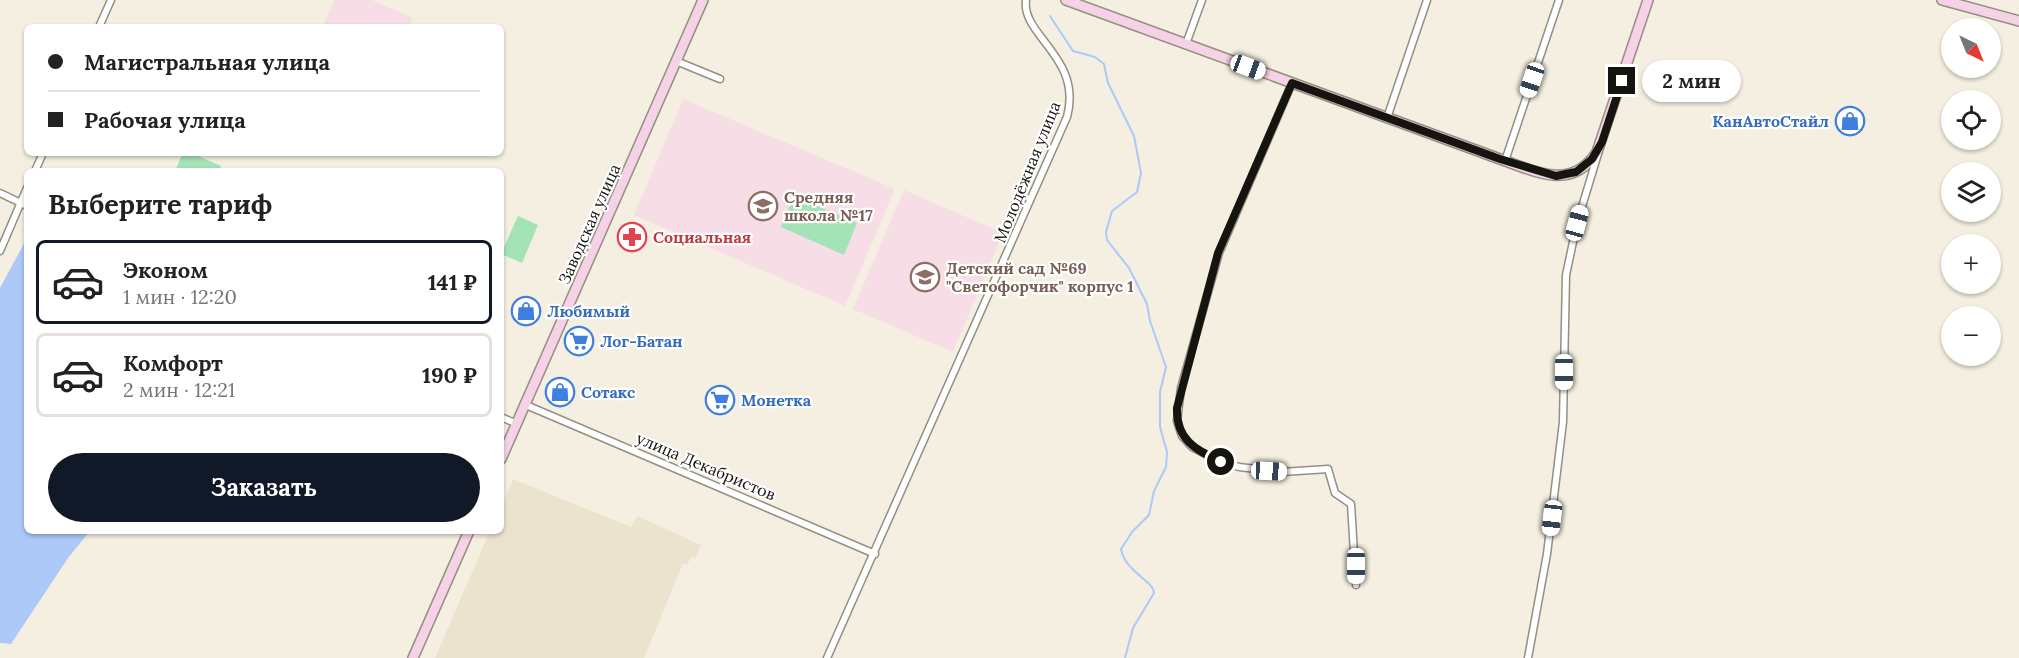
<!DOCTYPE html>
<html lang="ru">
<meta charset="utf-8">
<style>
:root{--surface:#fff;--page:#f6f6f6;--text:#222;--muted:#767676;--line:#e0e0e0;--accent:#111827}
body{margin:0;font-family:Lora,serif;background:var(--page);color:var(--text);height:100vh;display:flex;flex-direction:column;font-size:22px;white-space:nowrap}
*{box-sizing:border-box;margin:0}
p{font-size:20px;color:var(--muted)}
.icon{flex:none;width:33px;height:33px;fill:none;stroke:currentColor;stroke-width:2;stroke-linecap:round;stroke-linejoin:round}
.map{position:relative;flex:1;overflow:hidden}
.details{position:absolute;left:24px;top:168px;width:480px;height:366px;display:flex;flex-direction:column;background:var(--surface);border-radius:9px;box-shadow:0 2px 4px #0004}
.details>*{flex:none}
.banner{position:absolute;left:24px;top:24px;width:480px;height:132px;border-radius:9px;box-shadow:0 2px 4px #0004;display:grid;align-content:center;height:132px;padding:0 24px;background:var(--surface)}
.needle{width:39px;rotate:137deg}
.controls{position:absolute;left:1941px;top:18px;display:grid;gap:12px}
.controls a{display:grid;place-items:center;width:60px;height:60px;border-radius:50%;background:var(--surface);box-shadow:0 2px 4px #0004;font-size:30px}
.end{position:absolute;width:27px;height:27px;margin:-14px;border:8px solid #16140f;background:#fff;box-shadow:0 0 0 3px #fff}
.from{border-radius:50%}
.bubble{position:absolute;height:42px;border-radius:21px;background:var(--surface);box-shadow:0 2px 4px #0004;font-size:20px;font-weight:800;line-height:42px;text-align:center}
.car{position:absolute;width:18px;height:36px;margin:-18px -9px;border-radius:8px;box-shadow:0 0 4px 2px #0007;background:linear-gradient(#fff 24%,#345 0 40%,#fff 0 76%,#345 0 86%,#fff 0)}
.banner b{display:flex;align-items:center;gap:21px;height:57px;font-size:22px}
.banner b+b{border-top:2px solid var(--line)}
.banner i{width:15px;height:15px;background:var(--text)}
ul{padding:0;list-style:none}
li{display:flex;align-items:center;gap:18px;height:84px;margin:0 12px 9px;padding:0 12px;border:3px solid var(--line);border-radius:9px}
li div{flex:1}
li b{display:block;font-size:22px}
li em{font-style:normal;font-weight:800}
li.on{border-color:var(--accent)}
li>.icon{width:54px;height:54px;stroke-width:1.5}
h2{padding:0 24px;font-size:27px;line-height:72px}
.primary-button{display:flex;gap:12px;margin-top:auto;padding:12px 24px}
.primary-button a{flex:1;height:69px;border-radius:36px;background:var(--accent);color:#fff;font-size:24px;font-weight:800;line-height:69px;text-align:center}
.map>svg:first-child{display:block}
.built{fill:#ebe3cd}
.education{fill:#f7dde6}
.green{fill:#a4e3b6}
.water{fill:#acc9f8}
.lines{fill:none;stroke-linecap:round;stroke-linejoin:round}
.stream{stroke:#acc9f8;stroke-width:2}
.street-casing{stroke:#948f82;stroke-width:9}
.secondary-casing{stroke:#948f82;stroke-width:12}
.street{stroke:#fff;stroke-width:6}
.secondary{stroke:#f5d2e6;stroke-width:9}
.route{stroke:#16140f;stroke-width:8}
.labels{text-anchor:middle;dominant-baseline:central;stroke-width:4.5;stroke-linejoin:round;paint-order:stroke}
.shop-label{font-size:16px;font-weight:bold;fill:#366cbe;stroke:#fff;text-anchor:start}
.street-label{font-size:16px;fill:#16140f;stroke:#fff}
.education-label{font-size:16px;font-weight:bold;fill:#785e54;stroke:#fff;text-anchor:start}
.health-label{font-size:16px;font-weight:bold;fill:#be3a42;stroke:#fff;text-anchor:start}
</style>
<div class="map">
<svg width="2019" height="658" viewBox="0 0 2019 658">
<rect width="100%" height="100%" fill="#f4efe0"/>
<!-- built -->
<polygon class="built" points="513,479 631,527 637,516 701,545 695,558 691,557 687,565 683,563 644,658 435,658 490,531 501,531 501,507"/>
<!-- education -->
<g class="education">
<polygon points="335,0 372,0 413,18 408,27 322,27"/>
<polygon points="683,99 895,189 845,306 634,215"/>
<polygon points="904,190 1003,233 953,352 853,309"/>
</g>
<!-- green -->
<g class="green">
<polygon points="183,153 191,153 221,166 219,171 175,171"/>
<polygon points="794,196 857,223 844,255 781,227"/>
<polygon points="518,216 538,225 522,263 501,254"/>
</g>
<!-- water -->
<polygon class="water" points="27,238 27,531 90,531 68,558 11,644 0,643 0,288"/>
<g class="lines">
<!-- stream -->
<path class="stream" d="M1050,16L1073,51L1095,57L1104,64L1108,83L1134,136L1141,173L1137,192L1112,211L1106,232L1107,240L1129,268L1147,304L1150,321L1166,367L1160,392V427L1167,452L1166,467L1154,491L1149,515L1132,532L1121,549C1125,572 1154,581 1154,593L1133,628L1125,658"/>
<!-- street casing -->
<g class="street-casing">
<g id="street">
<polyline points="99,27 111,0"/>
<polyline points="1186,44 1202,0"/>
<polyline points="676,61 720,79"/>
<polyline points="1292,83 1219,253 1181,388 1177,421 1182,436 1192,447 1221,462 1239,467 1282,472 1328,469 1335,493 1351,504 1356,585"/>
<polyline points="1387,118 1427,0"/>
<polyline points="1505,161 1559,0"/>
<polyline points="35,171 43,153"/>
<polyline points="0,193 27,206"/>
<polyline points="0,251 27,188"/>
<polyline points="526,405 875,554"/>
<polyline points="501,417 517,424"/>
<path d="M827,658L1067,117C1083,57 1021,36 1026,0"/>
<polyline points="1528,658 1547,554 1563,422 1566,275 1577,223 1598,154"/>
</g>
</g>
<!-- secondary casing -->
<g class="secondary-casing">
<g id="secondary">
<path d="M1066,0L1500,159C1535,171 1571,192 1597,152L1648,0"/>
<polyline points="1942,0 2019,21"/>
<polyline points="501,459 703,0"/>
<polyline points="413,658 469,531"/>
</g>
</g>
<!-- street -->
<use href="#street" class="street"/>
<!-- secondary -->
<use href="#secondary" class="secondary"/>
</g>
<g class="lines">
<!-- route -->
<path class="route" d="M1221,462C1195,450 1176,439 1177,408L1218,253L1292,83L1500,159L1556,176L1576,172L1592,159L1602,142L1622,81"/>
</g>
<!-- icons -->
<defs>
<g id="shop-ring" transform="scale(1.5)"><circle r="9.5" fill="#fff" stroke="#3f7fe0" stroke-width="1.5"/><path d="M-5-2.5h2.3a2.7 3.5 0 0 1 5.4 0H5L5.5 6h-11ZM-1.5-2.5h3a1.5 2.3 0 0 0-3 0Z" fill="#3f7fe0"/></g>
<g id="school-ring" transform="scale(1.5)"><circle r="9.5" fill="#fff" stroke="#8d6e63" stroke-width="1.5"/><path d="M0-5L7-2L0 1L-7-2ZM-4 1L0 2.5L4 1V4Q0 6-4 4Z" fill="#8d6e63"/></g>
<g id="pharmacy-ring" transform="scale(1.5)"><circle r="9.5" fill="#fff" stroke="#e0444e" stroke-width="1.5"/><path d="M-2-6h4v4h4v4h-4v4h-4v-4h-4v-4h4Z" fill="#e0444e"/></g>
<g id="supermarket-ring" transform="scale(1.5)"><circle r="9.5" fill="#fff" stroke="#3f7fe0" stroke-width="1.5"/><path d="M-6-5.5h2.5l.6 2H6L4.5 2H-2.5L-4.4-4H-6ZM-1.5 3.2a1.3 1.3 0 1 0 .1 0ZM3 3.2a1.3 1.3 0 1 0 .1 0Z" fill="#3f7fe0"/></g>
</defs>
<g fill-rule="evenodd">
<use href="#shop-ring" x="1850" y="121"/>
<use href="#school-ring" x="763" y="206"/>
<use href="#pharmacy-ring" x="632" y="237"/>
<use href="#school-ring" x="925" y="277"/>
<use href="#shop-ring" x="526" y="311"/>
<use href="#supermarket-ring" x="579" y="341"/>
<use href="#shop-ring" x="560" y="392"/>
<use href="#supermarket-ring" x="720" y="400"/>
</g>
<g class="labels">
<!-- shop labels -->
<g class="shop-label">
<text x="1829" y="121" text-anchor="end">КанАвтоСтайл</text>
<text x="547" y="311">Любимый</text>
<text x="600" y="341">Лог-Батан</text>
<text x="581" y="392">Сотакс</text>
<text x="741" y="400">Монетка</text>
</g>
<!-- street labels -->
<g class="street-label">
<text transform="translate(1027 172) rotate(-68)">Молодёжная улица</text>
<text transform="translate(589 224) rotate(-66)">Заводская улица</text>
<text transform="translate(706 466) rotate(23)">улица Декабристов</text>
</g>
<!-- education labels -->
<g class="education-label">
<text x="784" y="197">Средняя<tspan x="784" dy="18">школа №17</tspan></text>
<text x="946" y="268">Детский сад №69<tspan x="946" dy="18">"Светофорчик" корпус 1</tspan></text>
</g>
<!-- health labels -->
<g class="health-label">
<text x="653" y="237">Социальная</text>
</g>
</g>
</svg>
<div class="controls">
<a><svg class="needle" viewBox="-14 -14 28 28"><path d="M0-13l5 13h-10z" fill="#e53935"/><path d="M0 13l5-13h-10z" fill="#767676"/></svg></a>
<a><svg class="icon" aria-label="locate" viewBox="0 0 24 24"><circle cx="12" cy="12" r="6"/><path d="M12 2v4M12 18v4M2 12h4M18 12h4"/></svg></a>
<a><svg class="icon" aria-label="layers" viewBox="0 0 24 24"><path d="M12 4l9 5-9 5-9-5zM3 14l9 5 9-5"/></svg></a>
<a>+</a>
<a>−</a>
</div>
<i class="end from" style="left:1221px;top:462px"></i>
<i class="end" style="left:1622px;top:81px"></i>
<div class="bubble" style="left:1642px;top:60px;width:99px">2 мин</div>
<i class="car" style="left:1248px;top:67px;rotate:110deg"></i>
<i class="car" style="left:1532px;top:80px;rotate:199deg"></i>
<i class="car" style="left:1577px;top:223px;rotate:15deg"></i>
<i class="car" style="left:1564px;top:372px;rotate:180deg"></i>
<i class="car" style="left:1269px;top:471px;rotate:93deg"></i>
<i class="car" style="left:1552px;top:518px;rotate:187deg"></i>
<i class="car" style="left:1356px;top:566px;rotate:180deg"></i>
<div class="banner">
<b><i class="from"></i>Магистральная улица</b>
<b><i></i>Рабочая улица</b>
</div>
<section class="details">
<h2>Выберите тариф</h2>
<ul>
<li class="on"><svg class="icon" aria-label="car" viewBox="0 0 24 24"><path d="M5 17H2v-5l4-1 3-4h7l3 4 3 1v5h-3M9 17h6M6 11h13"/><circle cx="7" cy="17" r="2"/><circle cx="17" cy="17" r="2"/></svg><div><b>Эконом</b><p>1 мин · 12:20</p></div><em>141 ₽</em></li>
<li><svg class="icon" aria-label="car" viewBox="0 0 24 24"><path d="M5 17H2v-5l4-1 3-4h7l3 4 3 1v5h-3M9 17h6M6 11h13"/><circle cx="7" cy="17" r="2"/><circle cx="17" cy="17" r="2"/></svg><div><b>Комфорт</b><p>2 мин · 12:21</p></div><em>190 ₽</em></li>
</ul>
<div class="primary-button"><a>Заказать</a></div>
</section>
</div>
